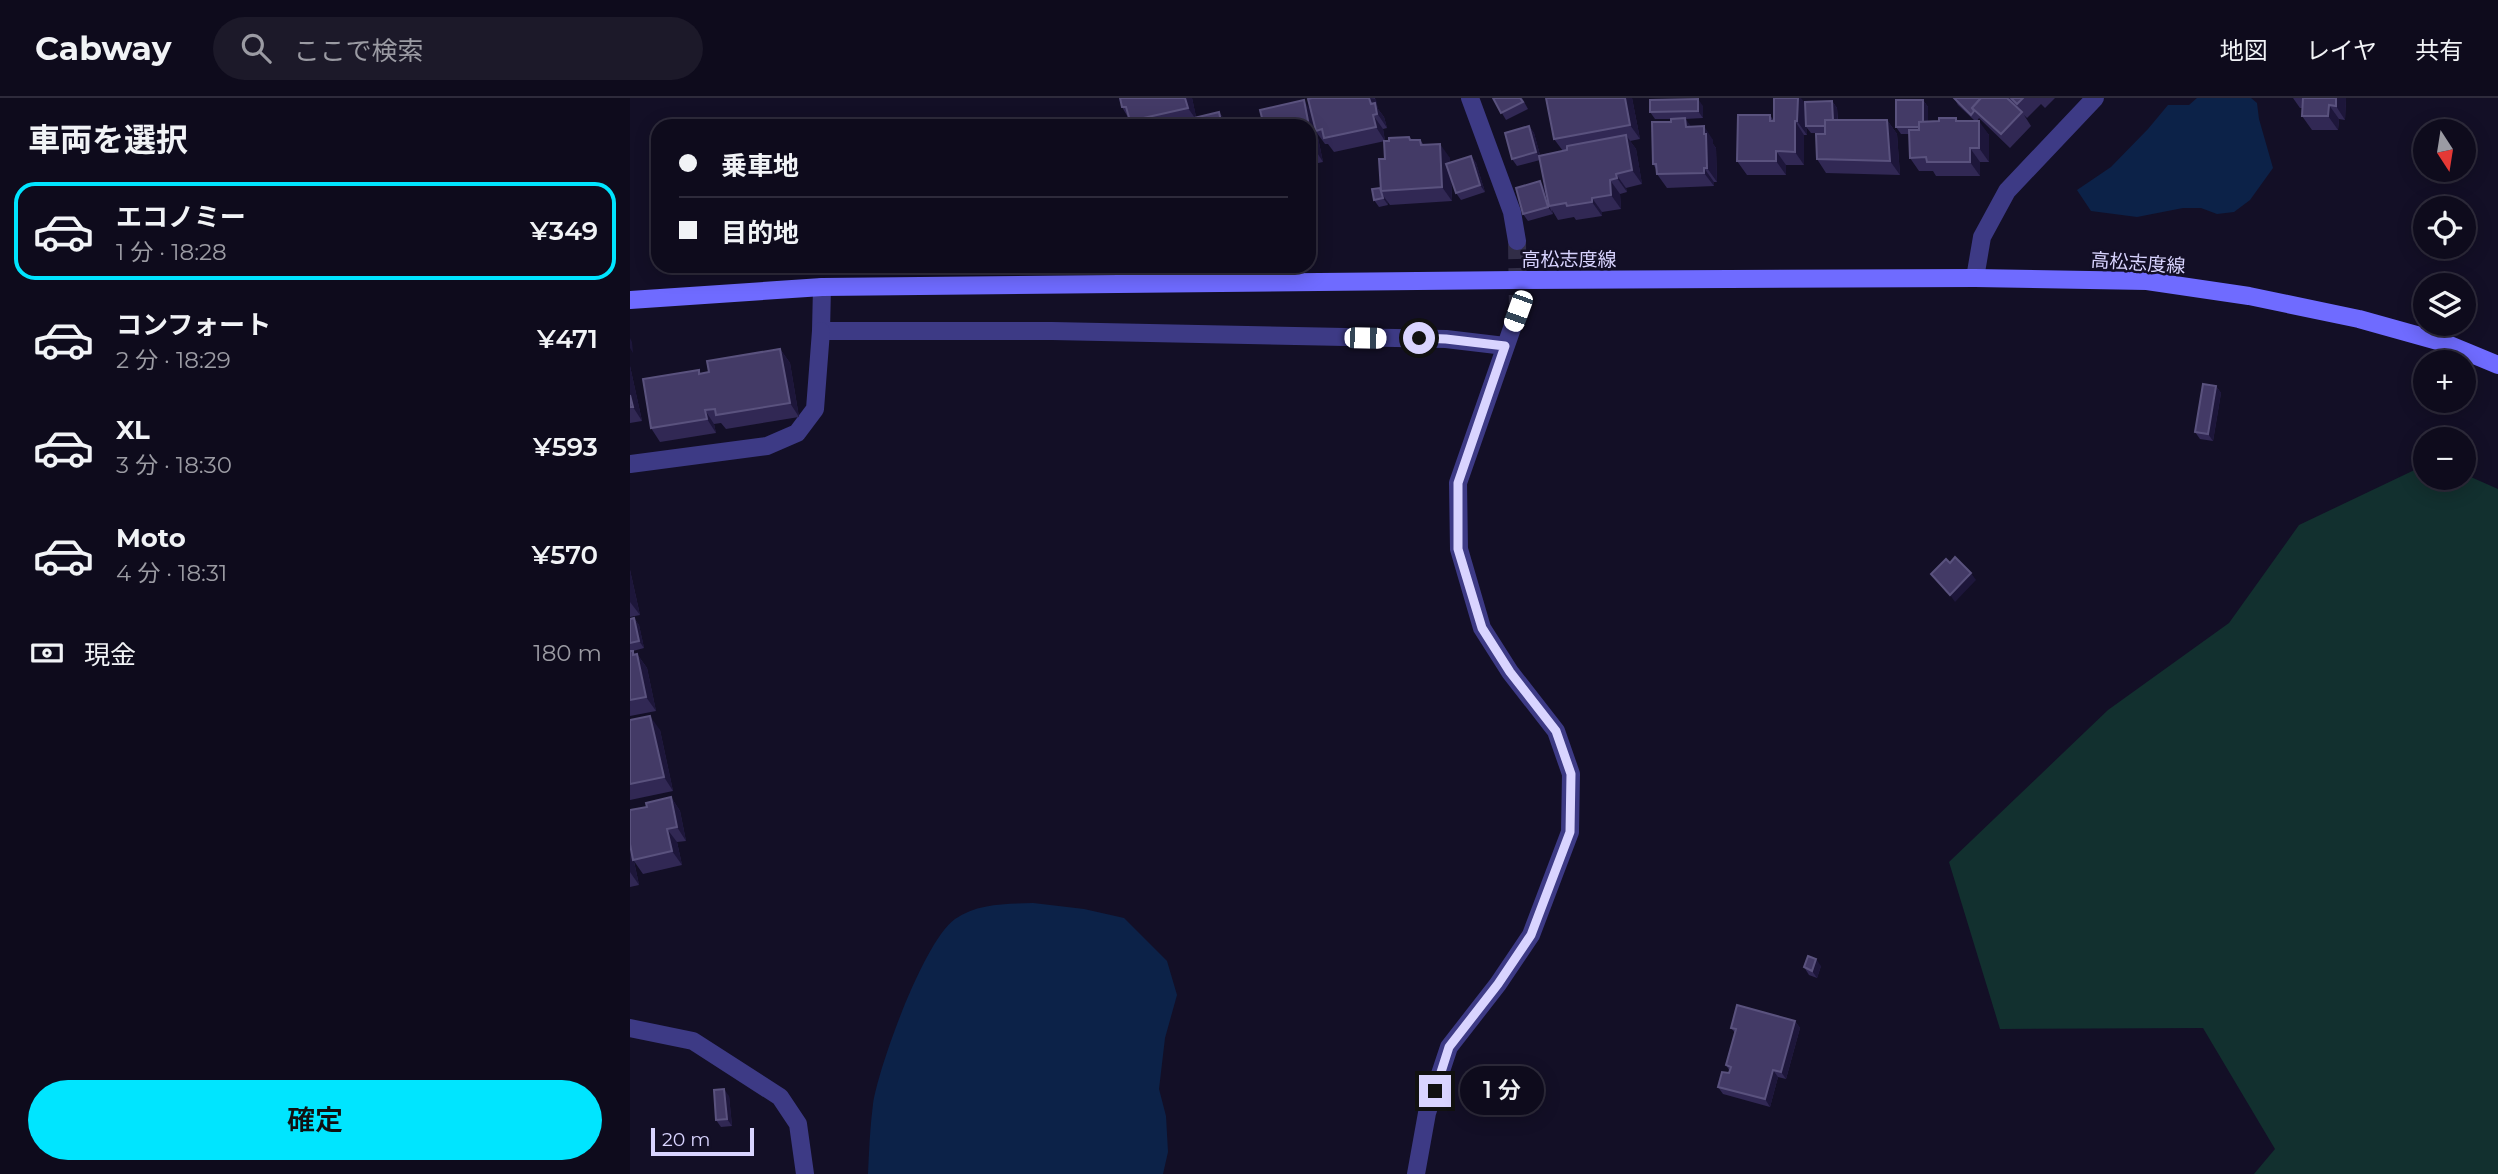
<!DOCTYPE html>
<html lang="ja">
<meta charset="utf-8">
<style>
:root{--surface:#0e0b1c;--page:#1c1929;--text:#f1f3f6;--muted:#9b9ba3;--line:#2e2b3b;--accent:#00e5ff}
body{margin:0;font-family:Montserrat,"Noto Sans JP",sans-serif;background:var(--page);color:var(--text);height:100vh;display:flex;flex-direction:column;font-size:26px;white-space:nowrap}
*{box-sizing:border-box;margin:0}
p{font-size:23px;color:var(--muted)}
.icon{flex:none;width:38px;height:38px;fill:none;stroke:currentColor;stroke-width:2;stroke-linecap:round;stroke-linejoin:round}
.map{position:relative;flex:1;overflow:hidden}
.details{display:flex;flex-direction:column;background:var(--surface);width:630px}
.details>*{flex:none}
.top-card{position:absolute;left:21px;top:21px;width:665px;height:154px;border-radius:21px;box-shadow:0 4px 18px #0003,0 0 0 2px var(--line);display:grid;align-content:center;height:154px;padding:0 28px;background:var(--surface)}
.needle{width:46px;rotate:168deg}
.fabs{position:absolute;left:1783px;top:21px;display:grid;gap:14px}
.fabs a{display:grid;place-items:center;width:63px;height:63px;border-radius:50%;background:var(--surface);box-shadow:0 4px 18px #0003,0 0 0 2px var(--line);font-size:35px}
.scale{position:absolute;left:21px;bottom:18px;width:103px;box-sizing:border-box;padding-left:7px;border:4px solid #d9d4ff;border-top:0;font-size:19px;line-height:24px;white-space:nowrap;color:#d9d4ff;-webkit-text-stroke:5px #130f26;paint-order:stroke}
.end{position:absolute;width:32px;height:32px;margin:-16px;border:9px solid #d9d4ff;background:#111;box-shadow:0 0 0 4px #111}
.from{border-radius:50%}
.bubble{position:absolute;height:49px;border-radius:24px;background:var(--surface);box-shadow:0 4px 18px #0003,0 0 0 2px var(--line);font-size:23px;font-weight:600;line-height:49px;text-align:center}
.car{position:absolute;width:21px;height:42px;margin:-21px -10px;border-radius:9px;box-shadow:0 0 5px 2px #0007;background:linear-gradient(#fff 24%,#345 0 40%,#fff 0 76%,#345 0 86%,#fff 0)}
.top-card b{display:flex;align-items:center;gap:24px;height:66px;font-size:26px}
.top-card b+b{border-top:2px solid var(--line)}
.top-card i{width:18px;height:18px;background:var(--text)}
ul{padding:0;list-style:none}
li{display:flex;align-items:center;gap:21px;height:98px;margin:0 14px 10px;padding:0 14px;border:4px solid transparent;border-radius:21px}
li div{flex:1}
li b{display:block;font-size:26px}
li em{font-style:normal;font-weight:600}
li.active{border-color:var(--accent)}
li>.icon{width:63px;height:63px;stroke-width:1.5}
h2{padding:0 28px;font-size:32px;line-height:84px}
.pay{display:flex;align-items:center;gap:18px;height:77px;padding:0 28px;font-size:26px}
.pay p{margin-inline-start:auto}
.cta{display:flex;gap:14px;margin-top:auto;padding:14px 28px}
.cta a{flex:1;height:80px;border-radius:42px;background:var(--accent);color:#111;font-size:28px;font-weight:600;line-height:80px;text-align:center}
header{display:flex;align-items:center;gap:42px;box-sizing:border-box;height:98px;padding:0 35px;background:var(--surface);border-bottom:2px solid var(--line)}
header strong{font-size:33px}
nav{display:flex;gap:38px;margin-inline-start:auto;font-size:24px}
.search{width:490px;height:63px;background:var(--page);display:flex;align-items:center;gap:18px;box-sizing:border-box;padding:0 24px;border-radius:38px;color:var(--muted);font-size:26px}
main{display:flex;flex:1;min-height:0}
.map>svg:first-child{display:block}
.green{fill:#12302f}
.water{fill:#0c2248}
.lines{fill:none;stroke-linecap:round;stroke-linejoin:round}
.street-tunnel{stroke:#312d47;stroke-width:18;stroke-dasharray:18 9;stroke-linecap:butt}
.street{stroke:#3d3a85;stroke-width:18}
.secondary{stroke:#6f6bff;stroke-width:18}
.wall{fill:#312854}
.shaded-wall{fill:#1d163a}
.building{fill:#433a66;stroke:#5a527e;stroke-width:2}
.route{stroke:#d9d4ff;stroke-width:9}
.labels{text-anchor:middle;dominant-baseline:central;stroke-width:5;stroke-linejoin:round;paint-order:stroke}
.street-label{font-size:19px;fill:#d9d4ff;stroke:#130f26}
</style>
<header>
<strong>Cabway</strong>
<div class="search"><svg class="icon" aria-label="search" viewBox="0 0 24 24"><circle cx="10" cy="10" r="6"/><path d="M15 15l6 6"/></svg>ここで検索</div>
<nav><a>地図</a><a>レイヤ</a><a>共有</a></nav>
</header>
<main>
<section class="details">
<h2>車両を選択</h2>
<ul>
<li class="active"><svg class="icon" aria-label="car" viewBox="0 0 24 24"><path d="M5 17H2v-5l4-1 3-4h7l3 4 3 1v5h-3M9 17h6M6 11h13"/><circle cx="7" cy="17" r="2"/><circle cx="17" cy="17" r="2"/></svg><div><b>エコノミー</b><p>1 分 · 18:28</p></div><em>¥349</em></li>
<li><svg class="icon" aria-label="car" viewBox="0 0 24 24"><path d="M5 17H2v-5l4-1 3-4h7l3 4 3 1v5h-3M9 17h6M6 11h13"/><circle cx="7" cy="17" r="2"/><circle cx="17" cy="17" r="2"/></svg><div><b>コンフォート</b><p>2 分 · 18:29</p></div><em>¥471</em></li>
<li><svg class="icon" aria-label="car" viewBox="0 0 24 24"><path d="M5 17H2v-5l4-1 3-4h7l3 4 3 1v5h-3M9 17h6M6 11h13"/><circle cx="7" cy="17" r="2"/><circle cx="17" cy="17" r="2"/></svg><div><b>XL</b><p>3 分 · 18:30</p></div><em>¥593</em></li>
<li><svg class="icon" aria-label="car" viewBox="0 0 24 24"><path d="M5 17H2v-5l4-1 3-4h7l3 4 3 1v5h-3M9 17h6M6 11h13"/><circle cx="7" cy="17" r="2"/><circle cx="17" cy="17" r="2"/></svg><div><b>Moto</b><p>4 分 · 18:31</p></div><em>¥570</em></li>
</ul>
<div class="pay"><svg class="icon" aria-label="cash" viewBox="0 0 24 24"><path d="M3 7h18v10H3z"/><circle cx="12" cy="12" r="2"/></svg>現金<p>180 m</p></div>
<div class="cta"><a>確定</a></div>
</section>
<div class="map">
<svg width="1868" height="1076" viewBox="0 0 1868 1076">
<rect width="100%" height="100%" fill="#130f26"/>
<!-- green -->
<polygon class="green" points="1795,367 1796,380 1834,380 1834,376 1868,391 1868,1076 1624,1076 1645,1051 1573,930 1370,931 1319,764 1478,612 1599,525 1669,427"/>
<!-- water -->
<g class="water">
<polygon points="1567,0 1621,0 1627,5 1629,21 1643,70 1620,102 1604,114 1587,116 1571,110 1553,110 1507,119 1461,113 1447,92 1481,69 1518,31 1538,7 1559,7"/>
<path d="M403,805L454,811L494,820L537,863L547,897L535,940L529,991L536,1018L538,1054L533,1076H238C239,1053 240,1029 243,1006C249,967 294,843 325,821C348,805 377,806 403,805Z"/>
</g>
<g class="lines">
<!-- street-tunnel -->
<polyline class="street-tunnel" points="887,143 888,213"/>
<!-- street -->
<g class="street">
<polyline points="840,0 882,114 887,143"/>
<polyline points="1345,180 1352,139 1377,93 1465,0"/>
<polyline points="192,189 191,233 422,233 816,241 875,248"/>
<polyline points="0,366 137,348 167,335 185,311 191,233"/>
<polyline points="0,930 63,943 150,999 168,1026 175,1076"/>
<polyline points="786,1076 797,1015 819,949 868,886 901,837 940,734 941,676 926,633 880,574 852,530 829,451 828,385 888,213"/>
</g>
<!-- secondary -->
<polyline class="secondary" points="0,202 192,189 886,182 1345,180 1517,183 1619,198 1729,221 1815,245 1868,267"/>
</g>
<!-- wall -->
<g class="wall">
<polygon points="562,0 566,19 589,14 594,21 595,28 566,28 565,24 548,28 503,28 492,9"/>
<polygon points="682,0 745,0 748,11 754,19 757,30 753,31 755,43 704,54 698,46 695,46 687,35 693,64 679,67 679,28"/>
<polygon points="863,0 892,0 898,11 876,22"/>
<polygon points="1002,0 1010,41 1000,43 1006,51 1012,86 996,90 997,94 990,96 991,111 972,114 972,118 946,122 944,119 928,122 922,112 923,116 898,123 893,116 915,90 910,62 887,68 882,61 899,28 904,35 910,57 933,53 924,41"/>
<polygon points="1324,0 1385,8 1377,0 1425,0 1415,10 1411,6 1397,20 1394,17 1401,28 1380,50 1349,20 1347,23 1359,37 1359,64 1350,64 1350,78 1306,78 1303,73 1289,73 1280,60 1279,36 1271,36 1266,29 1293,2 1298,9 1298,24 1309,23 1326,20 1328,23 1345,23 1328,7"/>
<polygon points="1663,0 1716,0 1715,22 1709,21 1708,32 1682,32 1672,18 1673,10 1670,10"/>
<polygon points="1202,3 1207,10 1208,22 1257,22 1267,36 1270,77 1196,75 1187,61 1195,35 1181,35 1177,30 1177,37 1174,37 1174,67 1156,67 1156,77 1117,77 1107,63 1140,17 1144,23 1175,5"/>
<polygon points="1073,8 1073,20 1055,21 1061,29 1083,42 1083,46 1086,50 1087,84 1084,84 1084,88 1037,90 1027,76 1026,71 1023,66 1041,24 1041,21 1025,21 1020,14"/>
<polygon points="779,39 782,42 790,42 794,47 820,60 820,65 841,58 846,65 855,94 831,102 826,95 821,79 822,103 760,107 757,103 758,107 749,109 744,102 750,90 755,61 759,43"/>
<polygon points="150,251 160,265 169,319 96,331 91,325 84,326 86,335 30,344 21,330 69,272 71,276 79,274"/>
<polygon points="0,268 12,323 0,325"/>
<polygon points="1586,288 1591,295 1583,343 1570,341 1565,334"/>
<polygon points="0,472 10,517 0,519"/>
<polygon points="4,520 9,527 14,550 3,553 5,556 7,556 17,570 26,613 0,618 0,521"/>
<polygon points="0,622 30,632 43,693 0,702"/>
<polygon points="41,699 50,713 56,743 47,744 52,767 13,776 4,763 9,787 0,789 0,712 17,709"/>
<polygon points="1191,868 1187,880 1179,877 1174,869"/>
<polygon points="1165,923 1170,930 1156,981 1148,979 1140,1009 1093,996 1088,989 1099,975 1099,972 1096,967 1105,935 1101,930"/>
<polygon points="99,998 102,1028 91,1029 86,1022"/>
</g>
<!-- shaded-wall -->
<g class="shaded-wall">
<polygon points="555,0 562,0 567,23 558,10"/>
<polygon points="739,0 746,1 748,11 754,19 757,30 741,6"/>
<polygon points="995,0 1002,0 1010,41 1000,27"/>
<polygon points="1168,0 1171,0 1178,9 1176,28 1177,30 1177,37 1167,23"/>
<polygon points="1706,0 1716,0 1715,22 1706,8"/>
<polygon points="1068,1 1073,8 1073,20 1068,13"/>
<polygon points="674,2 683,16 686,33 687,35 693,64 684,50"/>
<polygon points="1293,2 1298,9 1298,36 1293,29"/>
<polygon points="1202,3 1207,10 1208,35 1203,28"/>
<polygon points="1699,7 1709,21 1708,32 1698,18"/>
<polygon points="589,14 594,21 595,28 592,28"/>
<polygon points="743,17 753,31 755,43 746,29"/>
<polygon points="1055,20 1065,34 1056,29"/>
<polygon points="1257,22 1267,36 1270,77 1260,63"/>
<polygon points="1165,23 1174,37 1174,67 1165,54"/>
<polygon points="1349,23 1359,37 1359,64 1349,50"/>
<polygon points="899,28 904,35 911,61 906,54"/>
<polygon points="1074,28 1083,42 1083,46 1086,50 1087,84 1077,70"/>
<polygon points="996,37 1006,51 1012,86 1002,72"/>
<polygon points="810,46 820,60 822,103 812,89"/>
<polygon points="1340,50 1350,64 1350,78 1340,64"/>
<polygon points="1146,53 1156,67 1156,77 1146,63"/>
<polygon points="841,58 846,65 855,94 850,87"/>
<polygon points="1074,70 1084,84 1084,88 1074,75"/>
<polygon points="986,76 996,90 997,94 987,80"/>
<polygon points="980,82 990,96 991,111 981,97"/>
<polygon points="910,83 915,90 919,108 923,116 918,109"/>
<polygon points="752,96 757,103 758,107 753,100"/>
<polygon points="962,100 972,114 972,118 962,104"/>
<polygon points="0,240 2,244 3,255 0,250"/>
<polygon points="150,251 160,265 169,319 160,305"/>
<polygon points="0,268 12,323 3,309 0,297"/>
<polygon points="1586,288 1591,295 1583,343 1578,336"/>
<polygon points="75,312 84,326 86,335 77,321"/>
<polygon points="0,472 10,517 0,504"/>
<polygon points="1341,475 1346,482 1325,504 1320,497"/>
<polygon points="4,520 9,527 14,550 9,543"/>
<polygon points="3,553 8,560 7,556 17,570 26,613 16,599"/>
<polygon points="20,618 30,632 43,693 34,679"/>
<polygon points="41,699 50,713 56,743 47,729"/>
<polygon points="37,731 47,744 52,767 42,753"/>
<polygon points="0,745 9,787 0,774"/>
<polygon points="1186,861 1191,868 1187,880 1182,873"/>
<polygon points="1165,923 1170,930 1156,981 1151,974"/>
<polygon points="1143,972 1148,979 1140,1009 1135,1001"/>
<polygon points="94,991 99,998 102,1028 97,1021"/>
</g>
<!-- building -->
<g class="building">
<polygon points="490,0 555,0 558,10 500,23 496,9 492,9"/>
<polygon points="682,0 739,0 741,6 745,5 747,16 743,17 746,29 694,40 692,31 686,33 678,1"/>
<polygon points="863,0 890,0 893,4 871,15"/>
<polygon points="916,0 995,0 1000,27 924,41"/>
<polygon points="1144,0 1168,0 1167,23 1165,23 1165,54 1146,53 1146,63 1107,63 1108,17 1140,17 1140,23 1144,23"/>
<polygon points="1324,0 1351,0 1342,10 1344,13 1341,17"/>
<polygon points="1351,0 1377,0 1392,14 1371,36 1342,10"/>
<polygon points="1381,0 1393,0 1387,6"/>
<polygon points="1673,0 1706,0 1706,8 1699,7 1698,18 1672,18"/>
<polygon points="1068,1 1068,13 1020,14 1020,2"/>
<polygon points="674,2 679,28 634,28 630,12"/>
<polygon points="1266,2 1293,2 1293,24 1289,24 1289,29 1266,29"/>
<polygon points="1202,3 1203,22 1195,22 1195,28 1176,28 1175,4"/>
<polygon points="589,14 592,28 566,28 564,20"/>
<polygon points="1055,20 1056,29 1074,28 1074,36 1076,36 1077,70 1074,70 1074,75 1027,76 1026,66 1023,66 1022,24 1041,24 1041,21"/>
<polygon points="1309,20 1326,20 1326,23 1349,23 1349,50 1340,50 1340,64 1297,64 1296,59 1280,60 1279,32 1289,32 1289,24 1309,23"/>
<polygon points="1195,22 1257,22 1260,63 1187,61 1186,36 1195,36"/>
<polygon points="679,28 684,50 679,51"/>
<polygon points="899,28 906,54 882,61 875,35"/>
<polygon points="996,37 1002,72 986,76 987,80 980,82 981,97 962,100 962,104 937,108 936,105 919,108 909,58 937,52 937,48"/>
<polygon points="779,39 780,42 790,42 791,47 810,46 812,89 751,93 749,61 755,61 754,43 759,43 759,40"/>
<polygon points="841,58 850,87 826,95 816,66"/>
<polygon points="910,83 918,109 893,116 886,90"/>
<polygon points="750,90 753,100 744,102 742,91"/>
<polygon points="150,251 160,305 86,317 85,311 75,312 77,321 21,330 13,281 69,272 69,276 79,274 77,263"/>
<polygon points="1573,286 1586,288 1578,336 1565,334"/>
<polygon points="0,297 3,309 0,309"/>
<polygon points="1325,459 1341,475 1320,497 1301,476 1316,461 1320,465"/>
<polygon points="4,520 9,543 0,545 0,521"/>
<polygon points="0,553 3,553 3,557 7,556 16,599 0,602"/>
<polygon points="20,618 34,679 0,686 0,622"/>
<polygon points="41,699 47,729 37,731 42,753 3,762 0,746 0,712 17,709 16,705"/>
<polygon points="1178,858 1186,861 1182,873 1174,869"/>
<polygon points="1107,907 1165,923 1151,974 1143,972 1135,1001 1088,989 1092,974 1099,975 1101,969 1096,967 1106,931 1101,930"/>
<polygon points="94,991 97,1021 86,1022 84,992"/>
</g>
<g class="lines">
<!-- route -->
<polyline class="route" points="789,240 816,241 875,248 828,385 828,451 852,530 880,574 926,633 941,676 940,734 901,837 868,886 819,949 805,993"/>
</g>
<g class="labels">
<!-- street labels -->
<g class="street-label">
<text x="939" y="161">高松志度線</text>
<text transform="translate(1508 165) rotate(4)">高松志度線</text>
</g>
</g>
</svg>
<div class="fabs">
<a><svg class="needle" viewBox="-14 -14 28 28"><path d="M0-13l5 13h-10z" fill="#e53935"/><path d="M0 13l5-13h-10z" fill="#9b9ba3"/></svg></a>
<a><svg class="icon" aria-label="locate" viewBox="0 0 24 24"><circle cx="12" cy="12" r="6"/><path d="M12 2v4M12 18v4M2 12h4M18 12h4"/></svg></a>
<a><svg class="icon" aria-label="layers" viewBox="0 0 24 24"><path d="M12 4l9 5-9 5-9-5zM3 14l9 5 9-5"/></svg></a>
<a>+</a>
<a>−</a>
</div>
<div class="scale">20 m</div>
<i class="end from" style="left:789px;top:240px"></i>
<i class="end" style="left:805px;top:993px"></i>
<div class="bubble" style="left:830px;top:968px;width:84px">1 分</div>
<i class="car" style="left:888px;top:213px;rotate:200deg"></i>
<i class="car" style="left:735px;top:240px;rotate:91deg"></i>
<div class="top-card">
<b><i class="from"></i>乗車地</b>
<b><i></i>目的地</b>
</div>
</div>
</main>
